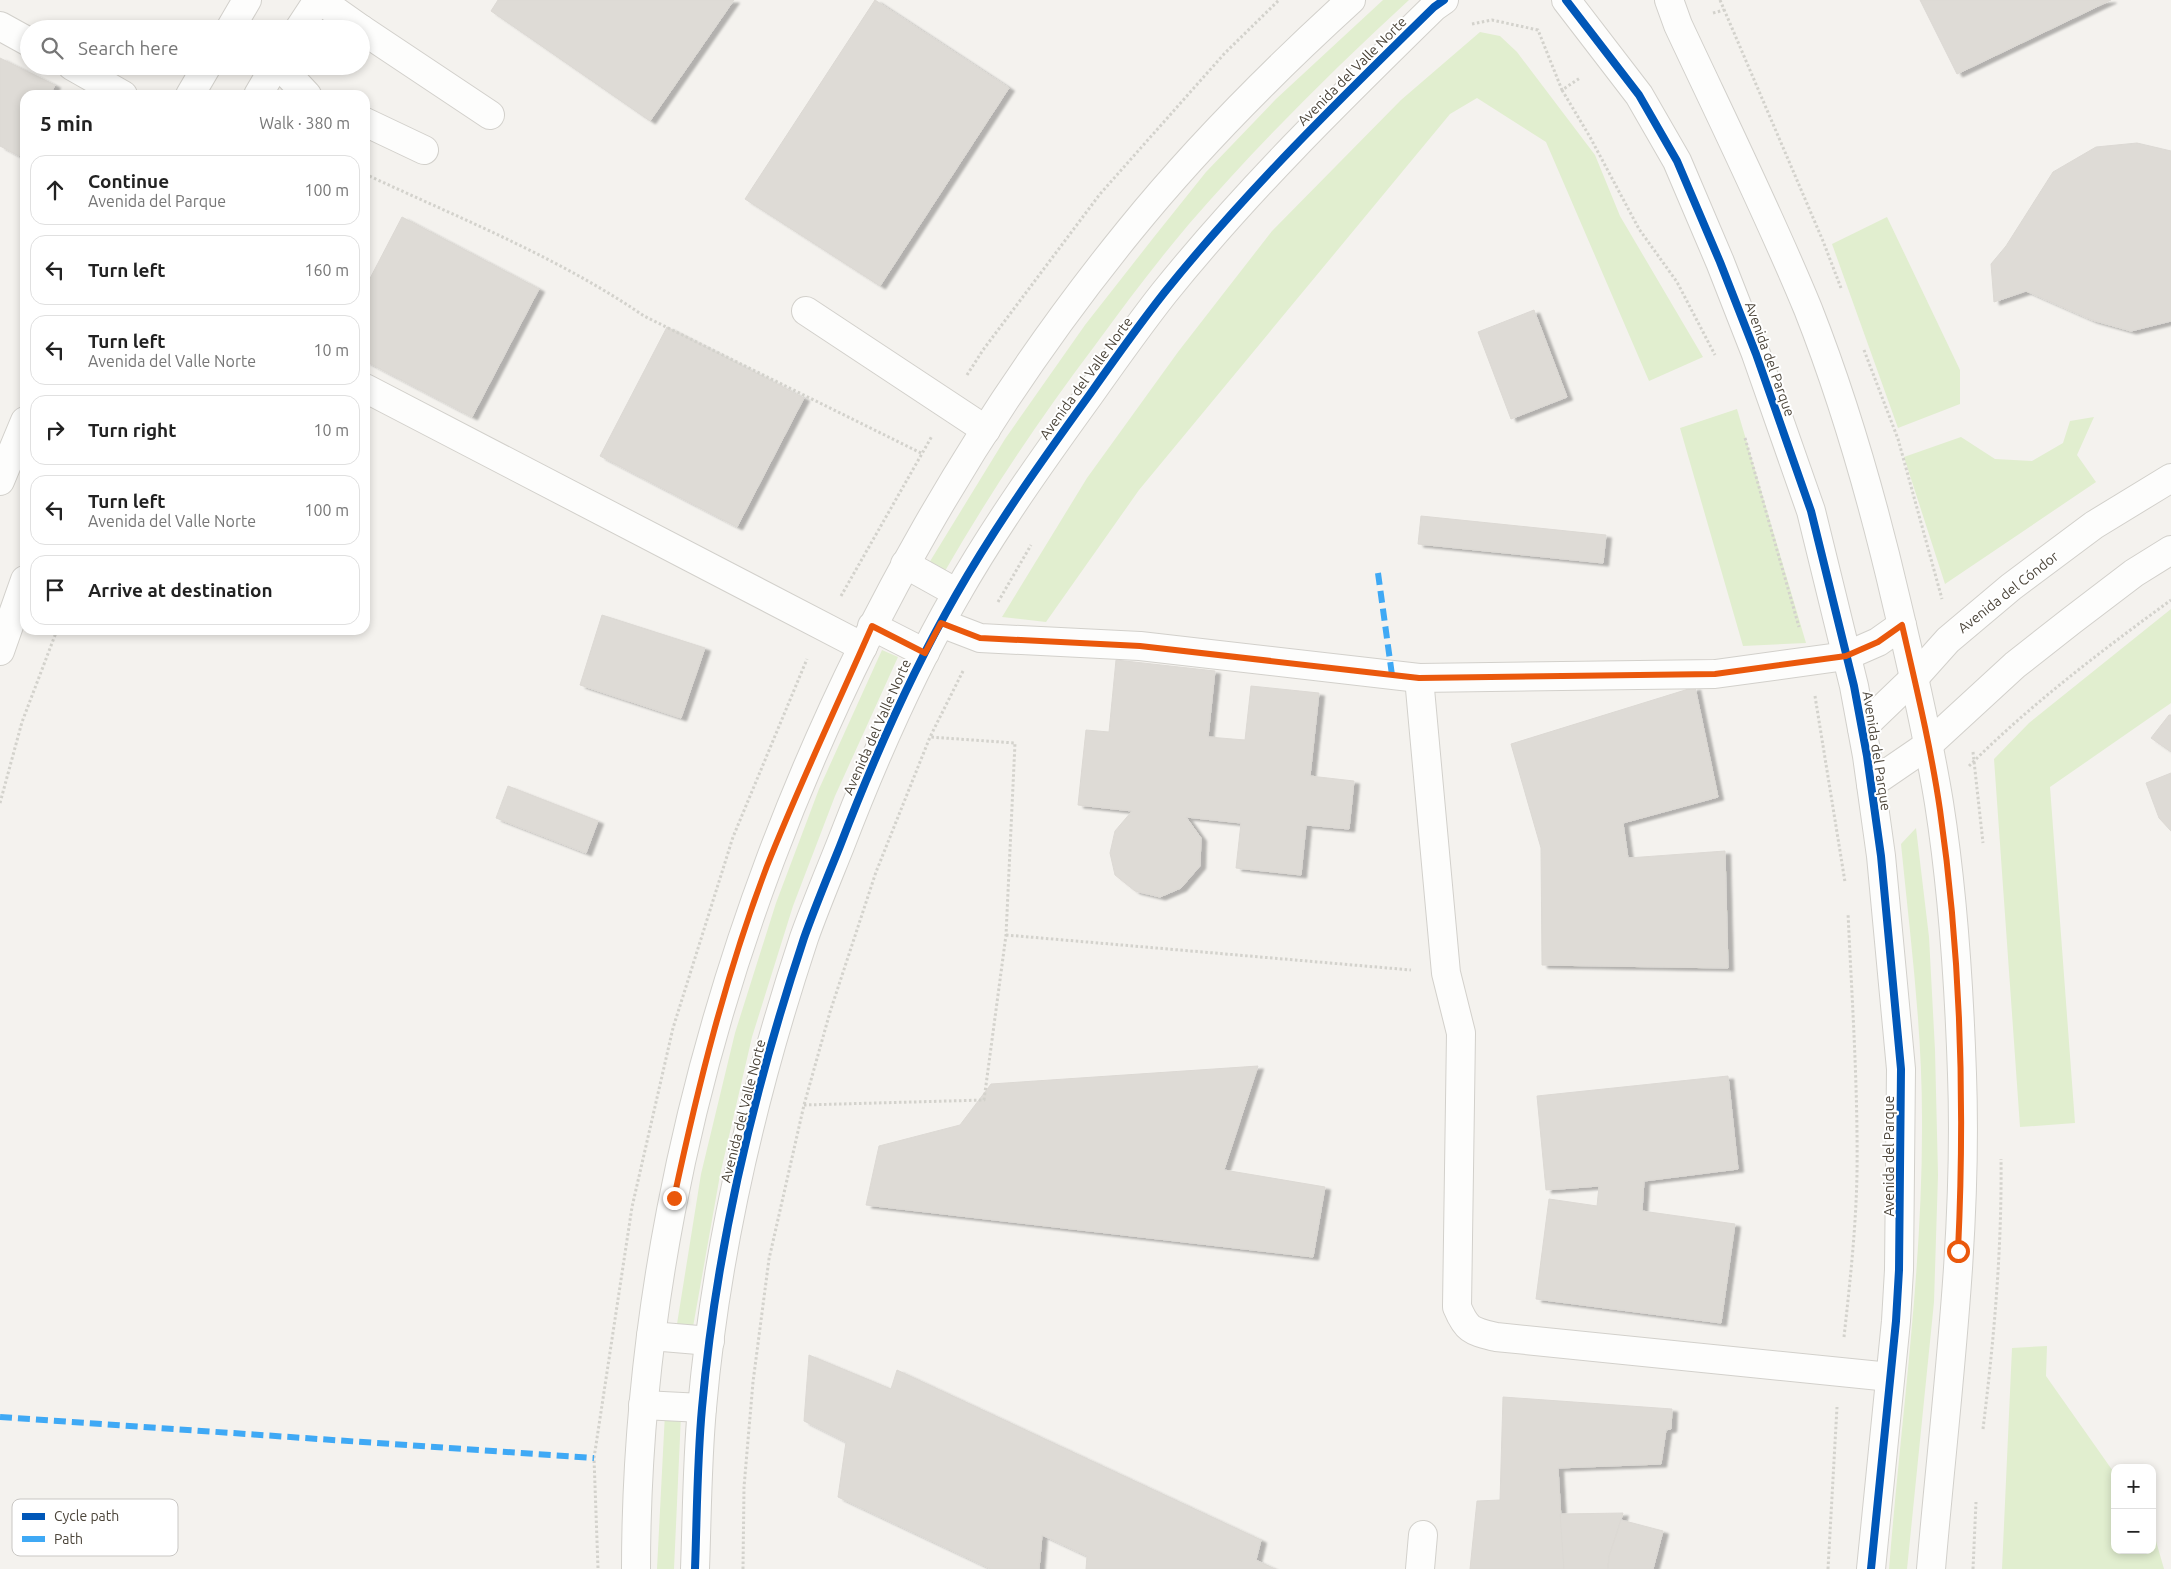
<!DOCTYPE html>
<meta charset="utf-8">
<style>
:root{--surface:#fff;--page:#f2f2f2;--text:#222;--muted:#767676;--line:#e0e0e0}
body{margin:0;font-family:Ubuntu,sans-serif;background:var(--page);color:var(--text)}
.controls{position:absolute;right:15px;bottom:15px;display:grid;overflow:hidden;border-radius:10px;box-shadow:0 2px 8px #0003}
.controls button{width:45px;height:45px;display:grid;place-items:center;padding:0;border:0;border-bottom:1px solid var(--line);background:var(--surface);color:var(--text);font:25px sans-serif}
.stop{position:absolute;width:15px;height:15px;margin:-11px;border:4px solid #ea580c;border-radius:50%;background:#fff}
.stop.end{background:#ea580c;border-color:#fff;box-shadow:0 1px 5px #0008}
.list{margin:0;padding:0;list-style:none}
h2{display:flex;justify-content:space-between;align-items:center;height:65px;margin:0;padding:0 20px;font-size:21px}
h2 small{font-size:16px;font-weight:400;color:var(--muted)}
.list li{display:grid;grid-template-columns:32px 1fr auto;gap:15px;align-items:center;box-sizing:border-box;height:70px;margin:0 10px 10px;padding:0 10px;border:1px solid var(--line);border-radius:15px}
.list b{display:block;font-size:19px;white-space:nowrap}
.list p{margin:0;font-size:16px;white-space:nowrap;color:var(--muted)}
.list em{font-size:16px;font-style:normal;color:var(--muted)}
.icon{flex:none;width:28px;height:28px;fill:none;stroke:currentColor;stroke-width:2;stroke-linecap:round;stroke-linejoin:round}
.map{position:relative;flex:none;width:2171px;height:1569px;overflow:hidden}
.search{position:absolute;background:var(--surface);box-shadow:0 2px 8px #0003;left:20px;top:20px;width:350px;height:55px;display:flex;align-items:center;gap:12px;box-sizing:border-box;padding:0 18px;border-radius:28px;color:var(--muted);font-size:19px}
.panel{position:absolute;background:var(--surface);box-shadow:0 2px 8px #0003;left:20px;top:90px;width:350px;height:545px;border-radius:15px}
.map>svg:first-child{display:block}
</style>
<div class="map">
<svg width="2171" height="1569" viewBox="0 0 2171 1569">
<defs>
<filter id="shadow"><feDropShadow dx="5.5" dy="3" stdDeviation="1" flood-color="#0004"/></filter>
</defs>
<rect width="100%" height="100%" fill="#f4f2ee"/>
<g fill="#e1eecf">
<path d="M 1383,0 L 1409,0 C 1332,71 1257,145 1189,224 C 1156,263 1126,303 1096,344 C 1041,417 991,491 945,571 L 929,563 L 1005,439 L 1085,325 L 1154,237 L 1206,172 L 1276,99 Z"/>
<path d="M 1480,32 L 1500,36 L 1517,52 L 1595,155 L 1620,216 L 1703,357 L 1649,381 L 1546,142 L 1477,98 L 1450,114 L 1139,490 L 1046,622 L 1002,617 L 1087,478 L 1178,352 L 1272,231 L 1401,100 Z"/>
<path d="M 1887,217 L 1960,370 L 1960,404 L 1898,428 L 1832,244 Z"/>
<path d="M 1737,409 L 1806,643 L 1743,646 L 1680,428 Z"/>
<path d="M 2094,417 L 2077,455 L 2096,482 L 1945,584 L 1904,457 L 1961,437 L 1995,459 L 2032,461 L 2063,443 L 2070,421 Z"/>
<path d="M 2171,609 L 2171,703 L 2050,787 L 2075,1123 L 2020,1127 L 1994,759 L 2029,723 Z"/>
<path d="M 882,650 L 898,657 L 835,796 L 793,906 L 752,1037 L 720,1175 L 693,1327 L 677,1324 L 701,1174 L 735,1033 L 776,903 L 819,789 Z"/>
<path d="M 1916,828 L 1929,937 L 1935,1050 L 1938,1175 L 1934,1302 L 1907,1569 L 1889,1569 C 1901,1419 1923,1268 1922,1118 C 1922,1026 1910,935 1901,844 Z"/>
<path d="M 2047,1346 L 2046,1376 L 2115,1474 L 2115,1550 L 2152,1550 L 2152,1527 L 2164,1569 L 2002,1569 L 2012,1348 Z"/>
<path d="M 665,1413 L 681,1415 L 674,1569 L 657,1569 Z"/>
</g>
<g fill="#dedbd6" stroke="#dcd9d4" filter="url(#shadow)">
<path d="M 498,0 L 734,0 L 650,121 L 491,11 Z"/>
<path d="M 875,0 L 1009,88 L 880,286 L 745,199 Z"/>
<path d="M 1920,0 L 2111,0 L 1957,74 Z"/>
<path d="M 0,58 L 55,85 L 50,95 L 25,95 L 25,144 L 19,156 L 0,146 Z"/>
<path d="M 2137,143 L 2171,151 L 2171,321 L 2131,331 L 2092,320 L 2026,291 L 1994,302 L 1991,264 L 2006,246 L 2053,172 L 2096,147 Z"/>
<path d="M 402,217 L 539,289 L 472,417 L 365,361 L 365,288 Z"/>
<path d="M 1534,310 L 1567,397 L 1511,419 L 1478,332 Z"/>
<path d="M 667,327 L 804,398 L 737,527 L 600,456 Z"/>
<path d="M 1421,516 L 1606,535 L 1603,563 L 1418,544 Z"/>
<path d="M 602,615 L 705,648 L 681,718 L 580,685 Z"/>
<path d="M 1116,660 L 1215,671 L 1208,737 L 1245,740 L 1251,686 L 1319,693 L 1310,776 L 1354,781 L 1349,829 L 1306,825 L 1301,875 L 1236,868 L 1241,823 L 1186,817 L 1201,838 L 1200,866 L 1181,888 L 1160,897 L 1135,891 L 1115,875 L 1110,853 L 1115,831 L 1132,811 L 1078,805 L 1086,730 L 1109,732 Z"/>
<path d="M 1695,687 L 1718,797 L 1623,823 L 1628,858 L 1725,851 L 1728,968 L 1542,965 L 1541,848 L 1511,744 Z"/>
<path d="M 2169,715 L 2171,715 L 2171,752 L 2151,738 Z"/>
<path d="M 2171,773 L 2171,831 L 2159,818 L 2146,783 Z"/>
<path d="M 508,786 L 598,821 L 586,853 L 496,818 Z"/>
<path d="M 1258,1066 L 1224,1170 L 1325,1187 L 1313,1257 L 866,1205 L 879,1146 L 960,1125 L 991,1084 Z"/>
<path d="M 1728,1076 L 1738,1169 L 1644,1181 L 1642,1211 L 1735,1224 L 1721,1323 L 1536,1299 L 1549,1199 L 1597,1206 L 1599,1186 L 1546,1190 L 1537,1096 Z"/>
<path d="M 809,1355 L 891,1389 L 897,1370 L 1261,1540 L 1256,1560 L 1275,1569 L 1086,1569 L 1087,1556 L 1042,1535 L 1039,1569 L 991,1569 L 838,1497 L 846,1442 L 804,1421 Z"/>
<path d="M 1503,1397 L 1672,1409 L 1671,1429 L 1666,1430 L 1661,1464 L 1558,1468 L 1564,1569 L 1470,1569 L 1477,1501 L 1500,1500 Z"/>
<path d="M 1623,1513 L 1609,1557 L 1608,1569 L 1564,1569 L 1560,1514 Z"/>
<path d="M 1621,1520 L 1663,1531 L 1653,1569 L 1608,1569 L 1609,1557 Z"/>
</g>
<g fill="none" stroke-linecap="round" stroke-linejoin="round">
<g stroke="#d2d0cb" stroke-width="30">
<g id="minor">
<path d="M 320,0 L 361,29"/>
<path d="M 1566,0 L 1639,95 L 1677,161 L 1720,262 L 1756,354 L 1811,511 L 1854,686 L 1867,756 L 1881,856 L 1901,1069 L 1899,1270 L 1896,1321 L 1871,1569"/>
<path d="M 1669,0 L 1678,25 C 1722,119 1768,212 1808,309 C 1845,403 1873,501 1896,600 C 1912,667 1928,735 1939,803 C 1953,892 1959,984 1962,1074 C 1968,1239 1945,1405 1931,1569"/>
<path d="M 0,26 L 29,42"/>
<path d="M 230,29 L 247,0"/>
<path d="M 299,29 L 318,0"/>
<path d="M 361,29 L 490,115"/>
<path d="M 72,66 L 123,95"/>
<path d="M 280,66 L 307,95"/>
<path d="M 190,95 L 207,66"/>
<path d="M 258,95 L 275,66"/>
<path d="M 365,122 L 424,150"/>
<path d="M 806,311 L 986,430"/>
<path d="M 365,388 L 863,647"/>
<path d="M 0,481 L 25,421"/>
<path d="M 905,564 L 957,593"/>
<path d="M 941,623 L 980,638 L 1140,646 L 1419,678 L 1715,674 L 1846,656 L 1878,642 L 1902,625"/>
<path d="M 872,626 L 925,653"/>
<path d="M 0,651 L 25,580"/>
<path d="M 1419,678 L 1446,973 L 1461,1033 L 1457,1307 C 1467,1331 1472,1331 1496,1337 L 1890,1377"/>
<path d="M 1862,728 L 1914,678 L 1948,640 L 2011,587 L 2094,525 L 2171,478"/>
<path d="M 1871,784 L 1928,745 L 2015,665 L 2071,621 L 2134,573 L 2171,550"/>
<path d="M 651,1336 L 710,1341"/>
<path d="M 643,1405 L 702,1408"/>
<path d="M 636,1569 C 636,1093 830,599 1129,231 C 1196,148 1272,72 1351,0"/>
<path d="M 695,1569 C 697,1516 697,1462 702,1408 C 716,1249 754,1089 804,938 C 815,907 828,876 840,846 C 873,760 910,675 956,595 C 996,525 1043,459 1090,394 C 1114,360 1138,326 1164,293 C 1246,191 1340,99 1434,7 L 1444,0"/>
<path d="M 1420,1569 L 1423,1535"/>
</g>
</g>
<g stroke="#d3d2cc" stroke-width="3" stroke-dasharray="2.5 2.5" stroke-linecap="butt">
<path d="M 1720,0 L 1823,241 L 1841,288"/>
<path d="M 1713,13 L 1724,10"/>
<path d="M 1472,24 L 1492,20 L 1538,30 L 1562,90 L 1580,78"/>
<path d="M 1562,90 L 1590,137 L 1639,229 L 1677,282 L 1715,355"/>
<path d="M 365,174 C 459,218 558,257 644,316 L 923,454"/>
<path d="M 1864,350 L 1898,439 L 1942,599"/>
<path d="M 967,375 L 983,350 L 1100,194 L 1224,54 L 1279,0"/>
<path d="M 1745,438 L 1799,627"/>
<path d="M 841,596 L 932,436"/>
<path d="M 998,602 L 1031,545"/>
<path d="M 1815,696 L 1845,882"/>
<path d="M 1973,752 L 1983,843"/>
<path d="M 1969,766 C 2031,704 2100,652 2171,600"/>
<path d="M 0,803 L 22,722 L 57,630"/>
<path d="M 1006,935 L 1411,970"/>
<path d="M 804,1105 L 984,1100 L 1006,935 L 1015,743 L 930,737"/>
<path d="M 1844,1337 C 1850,1282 1856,1228 1857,1173 C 1858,1087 1852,1000 1848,913"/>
<path d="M 1983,1429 C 1994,1339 2002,1250 2001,1159"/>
<path d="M 598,1568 L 594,1458 L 632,1207 L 673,1028 L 733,837 L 807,659"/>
<path d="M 743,1569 L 744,1487 L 753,1382 L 769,1259 L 804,1105 L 830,1012 L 876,872 L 930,737 L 963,671"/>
<path d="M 1828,1569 L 1837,1407"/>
<path d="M 1973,1569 L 1976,1502"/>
</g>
<use href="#minor" stroke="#fdfdfc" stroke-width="28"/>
<g stroke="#3fa9f5" stroke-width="6" stroke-dasharray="12 6" stroke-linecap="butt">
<path d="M 1378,573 L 1392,675"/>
<path d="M 0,1417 L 594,1458"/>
</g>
<g stroke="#fff" stroke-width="11">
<g id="cycleway">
<path d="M 1566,0 L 1639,95 L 1677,161 L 1720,262 L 1756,354 L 1811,511 L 1854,686 L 1867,756 L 1881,856 L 1901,1069 L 1899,1270 L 1896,1321 L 1871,1569"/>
<path d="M 695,1569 C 697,1516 697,1462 702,1408 C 716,1249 754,1089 804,938 C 815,907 828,876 840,846 C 873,760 910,675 956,595 C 996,525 1043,459 1090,394 C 1114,360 1138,326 1164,293 C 1246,191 1340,99 1434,7 L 1444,0"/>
</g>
</g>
<use href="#cycleway" stroke="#0057b8" stroke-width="8"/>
</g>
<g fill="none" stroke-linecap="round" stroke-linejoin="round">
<path stroke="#ea580c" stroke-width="6" d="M 674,1198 C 698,1086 726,974 767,866 C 799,785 837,706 872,626 L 925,653 L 941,623 L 980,638 L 1140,646 L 1419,678 L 1715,674 L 1846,656 L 1878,642 L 1902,625 C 1916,686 1931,748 1940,810 C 1961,956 1965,1103 1958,1251"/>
</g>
<g text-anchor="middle" stroke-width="4" stroke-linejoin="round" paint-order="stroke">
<g font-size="14" fill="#4b4439" stroke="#fff">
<text transform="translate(1352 71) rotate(-45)" y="5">Avenida del Valle Norte</text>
<text transform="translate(1770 359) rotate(70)" y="5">Avenida del Parque</text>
<text transform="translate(1086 378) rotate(-54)" y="5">Avenida del Valle Norte</text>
<text transform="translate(2008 592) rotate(-38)" y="5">Avenida del Cóndor</text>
<text transform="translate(877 727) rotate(-66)" y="5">Avenida del Valle Norte</text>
<text transform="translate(1877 751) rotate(81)" y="5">Avenida del Parque</text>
<text transform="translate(743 1111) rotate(-76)" y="5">Avenida del Valle Norte</text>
<text transform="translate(1889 1156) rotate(-90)" y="5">Avenida del Parque</text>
</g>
</g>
<rect x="12" y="1499" width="166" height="57" rx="8" fill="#fff" stroke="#c9c7c4" stroke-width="1"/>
<rect x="22" y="1513" width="23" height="7" fill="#0057b8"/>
<rect x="22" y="1536" width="23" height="6" fill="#3fa9f5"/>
<g font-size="14" fill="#4b4439">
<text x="54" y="1521">Cycle path</text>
<text x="54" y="1544">Path</text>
</g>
</svg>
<div class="controls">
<button>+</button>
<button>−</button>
</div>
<div class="stop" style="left:1958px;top:1251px"></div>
<div class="stop end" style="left:674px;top:1198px"></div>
<div class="search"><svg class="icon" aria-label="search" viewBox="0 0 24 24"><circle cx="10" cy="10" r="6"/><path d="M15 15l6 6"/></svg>Search here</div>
<section class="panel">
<h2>5 min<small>Walk · 380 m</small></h2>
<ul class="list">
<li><svg class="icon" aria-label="ahead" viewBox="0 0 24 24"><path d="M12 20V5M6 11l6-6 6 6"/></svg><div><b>Continue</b><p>Avenida del Parque</p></div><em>100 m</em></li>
<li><svg class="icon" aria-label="left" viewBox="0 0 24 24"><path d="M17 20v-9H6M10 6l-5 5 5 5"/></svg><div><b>Turn left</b></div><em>160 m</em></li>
<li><svg class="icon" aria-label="left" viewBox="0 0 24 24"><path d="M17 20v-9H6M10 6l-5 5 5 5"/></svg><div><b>Turn left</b><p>Avenida del Valle Norte</p></div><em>10 m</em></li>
<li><svg class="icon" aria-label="right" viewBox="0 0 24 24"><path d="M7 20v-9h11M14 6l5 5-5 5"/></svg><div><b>Turn right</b></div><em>10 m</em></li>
<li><svg class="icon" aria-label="left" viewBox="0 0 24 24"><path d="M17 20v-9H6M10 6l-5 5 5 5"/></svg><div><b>Turn left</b><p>Avenida del Valle Norte</p></div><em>100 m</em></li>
<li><svg class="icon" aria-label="arrive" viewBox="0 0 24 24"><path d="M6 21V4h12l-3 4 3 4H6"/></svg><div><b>Arrive at destination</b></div></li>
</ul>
</section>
</div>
